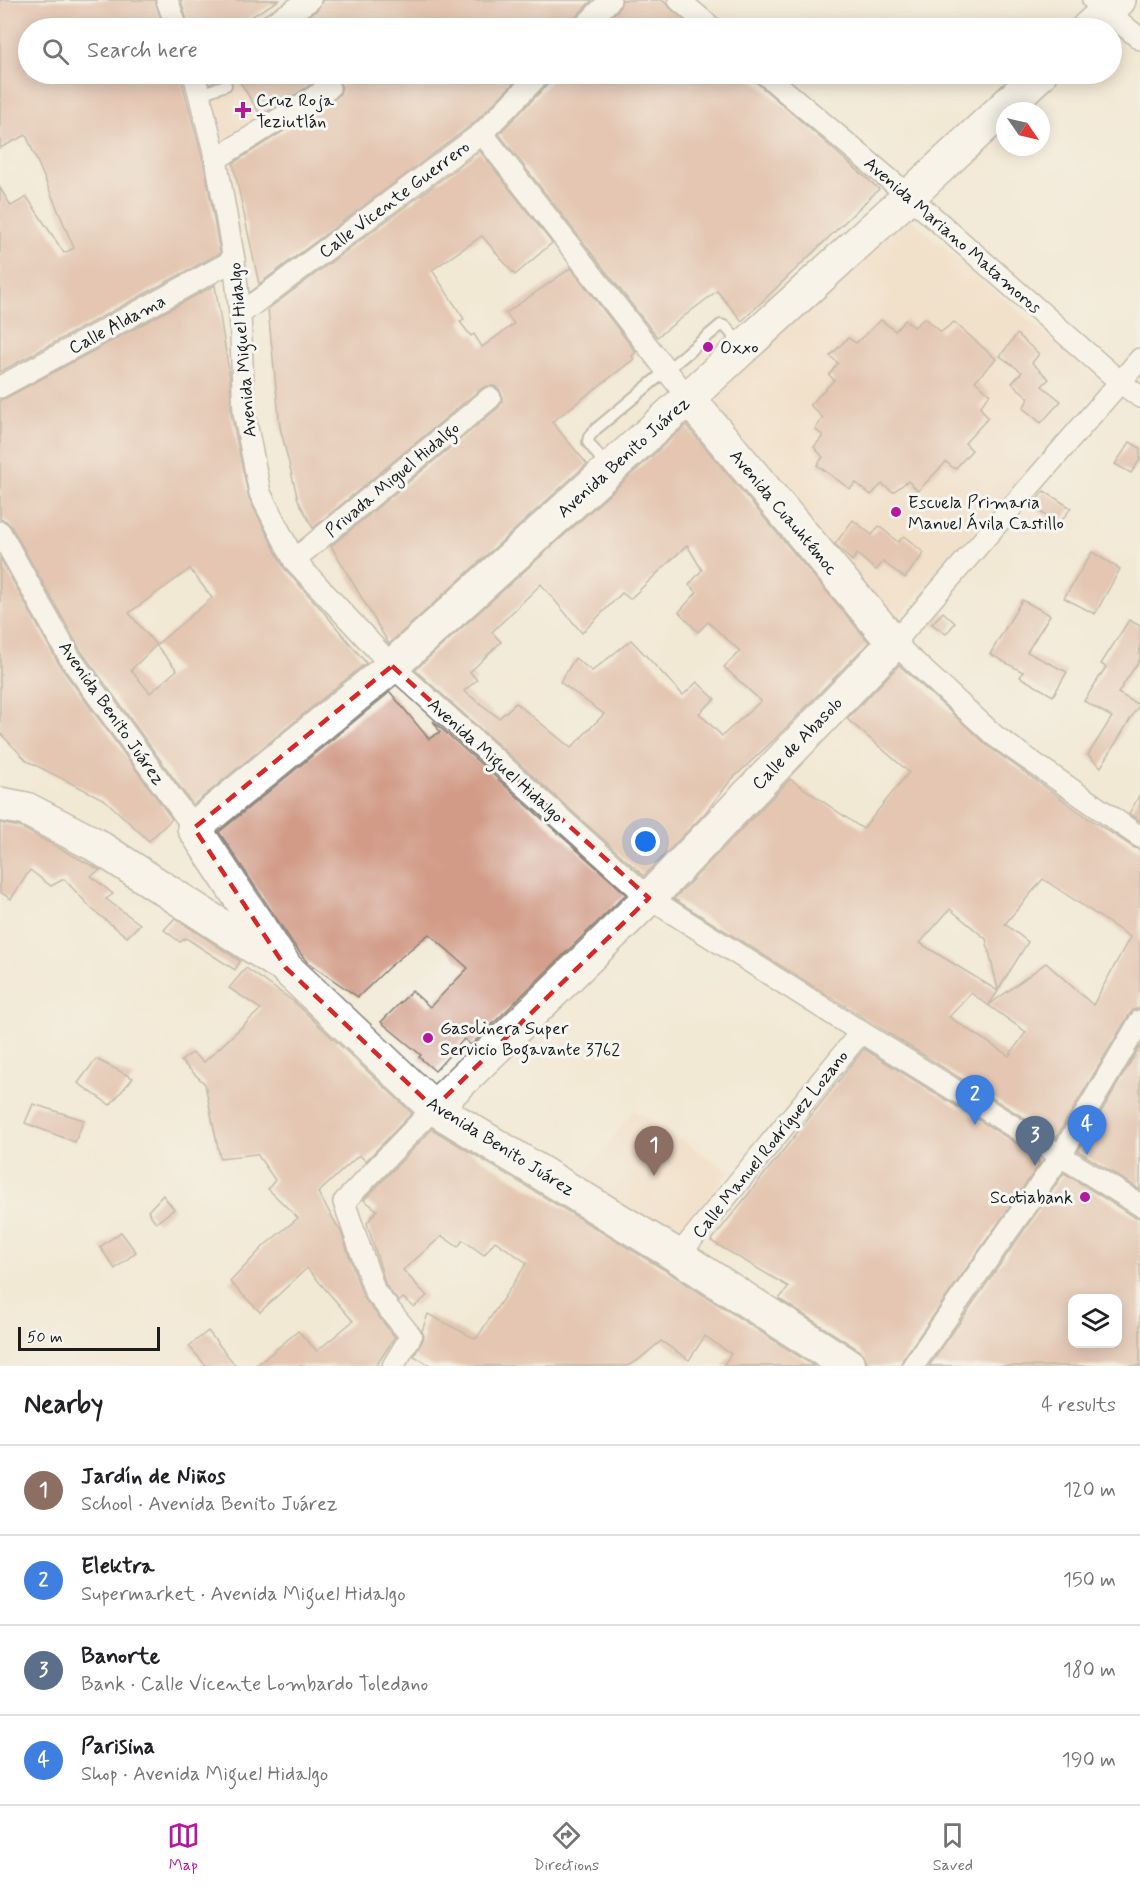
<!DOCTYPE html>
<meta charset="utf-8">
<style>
:root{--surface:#fff;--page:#f6f6f6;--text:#202124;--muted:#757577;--line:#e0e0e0;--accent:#b5179e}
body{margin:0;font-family:Mynerve,sans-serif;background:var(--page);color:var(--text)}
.controls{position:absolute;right:18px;bottom:18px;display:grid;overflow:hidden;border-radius:12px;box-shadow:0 3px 15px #0003}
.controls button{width:54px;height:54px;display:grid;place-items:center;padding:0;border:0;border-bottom:2px solid var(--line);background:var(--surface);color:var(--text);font:30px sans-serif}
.compass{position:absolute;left:996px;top:102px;width:54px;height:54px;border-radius:50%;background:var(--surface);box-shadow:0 3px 15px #0003;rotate:124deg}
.scale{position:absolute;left:18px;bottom:15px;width:142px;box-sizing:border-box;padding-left:6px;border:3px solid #1c1c1c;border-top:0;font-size:16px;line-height:21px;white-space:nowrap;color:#1c1c1c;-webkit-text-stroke:4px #f6f6f2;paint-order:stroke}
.you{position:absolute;left:646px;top:842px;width:21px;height:21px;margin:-15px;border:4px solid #fff;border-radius:50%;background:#1a73e8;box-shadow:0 0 0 9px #1a73e833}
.badge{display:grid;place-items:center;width:39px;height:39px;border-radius:50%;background:var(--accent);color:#fff;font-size:20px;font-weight:700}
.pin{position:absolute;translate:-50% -50px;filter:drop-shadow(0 2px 3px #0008)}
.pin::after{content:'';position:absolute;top:32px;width:21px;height:18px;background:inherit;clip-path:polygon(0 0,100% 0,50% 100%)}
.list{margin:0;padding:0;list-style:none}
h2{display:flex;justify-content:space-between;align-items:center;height:78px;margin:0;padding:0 24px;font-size:26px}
h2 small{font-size:20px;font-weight:400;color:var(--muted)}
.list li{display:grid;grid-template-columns:39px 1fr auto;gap:18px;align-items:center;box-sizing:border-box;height:90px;padding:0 24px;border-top:2px solid var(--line)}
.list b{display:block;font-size:22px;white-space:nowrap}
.list p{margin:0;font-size:20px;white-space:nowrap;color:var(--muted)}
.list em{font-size:20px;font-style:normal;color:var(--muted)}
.icon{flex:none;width:33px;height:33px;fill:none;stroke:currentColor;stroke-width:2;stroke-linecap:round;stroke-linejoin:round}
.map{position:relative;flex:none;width:1140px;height:1366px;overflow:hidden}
.search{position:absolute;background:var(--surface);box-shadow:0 3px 15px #0003;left:18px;right:18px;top:18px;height:66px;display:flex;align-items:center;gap:15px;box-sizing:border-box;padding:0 21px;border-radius:33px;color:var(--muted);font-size:22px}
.sheet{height:438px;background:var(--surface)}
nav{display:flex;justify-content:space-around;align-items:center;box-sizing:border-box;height:84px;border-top:2px solid var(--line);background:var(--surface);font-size:16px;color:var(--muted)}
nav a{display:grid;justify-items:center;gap:3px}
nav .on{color:var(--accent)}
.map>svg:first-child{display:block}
</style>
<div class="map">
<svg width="1140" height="1366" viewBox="0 0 1140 1366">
<rect width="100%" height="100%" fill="#f6f6f2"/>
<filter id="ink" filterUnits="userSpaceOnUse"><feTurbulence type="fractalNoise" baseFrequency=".0167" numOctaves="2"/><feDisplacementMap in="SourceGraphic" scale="12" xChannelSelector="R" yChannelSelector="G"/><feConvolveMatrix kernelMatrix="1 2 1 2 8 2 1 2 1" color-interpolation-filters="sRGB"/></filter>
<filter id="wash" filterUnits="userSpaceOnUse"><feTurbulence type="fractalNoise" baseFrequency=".008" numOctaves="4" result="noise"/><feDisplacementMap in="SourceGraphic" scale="24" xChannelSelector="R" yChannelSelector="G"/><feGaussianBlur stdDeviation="1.35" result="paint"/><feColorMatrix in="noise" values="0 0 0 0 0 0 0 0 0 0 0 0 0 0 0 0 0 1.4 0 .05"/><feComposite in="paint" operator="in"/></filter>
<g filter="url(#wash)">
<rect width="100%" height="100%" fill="#f2e9d5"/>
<g fill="#f0d5bc">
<path d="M 211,74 L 310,74 L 316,82 L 222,141 L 204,78 Z"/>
<path d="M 908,216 L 1104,385 L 894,623 L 705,400 Z"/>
<path d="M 634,1110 L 730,1171 L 681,1233 L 664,1233 L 579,1181 Z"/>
</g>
<g id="blocks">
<g fill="#d29b87" fill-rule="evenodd">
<path d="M 0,0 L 155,0 L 164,28 L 28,28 L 28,74 L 180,74 L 205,169 L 220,253 L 0,372 L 0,188 L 11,206 L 27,197 L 64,253 L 74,248 L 26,135 L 0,148 Z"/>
<path d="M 181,0 L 279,0 L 233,28 L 189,28 Z"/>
<path d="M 323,0 L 592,0 L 574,19 L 571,28 L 305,28 L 300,21 L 317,10 Z"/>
<path d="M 622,0 L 662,0 L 693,28 L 600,28 L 619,9 Z"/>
<path d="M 235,74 L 308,74 L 312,84 L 261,116 Z"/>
<path d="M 335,74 L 523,74 L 474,123 L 259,284 L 233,163 L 336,98 L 340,94 L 342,87 Z"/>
<path d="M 552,74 L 747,74 L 879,189 L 742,321 L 717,291 L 657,337 L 499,134 L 549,83 Z"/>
<path d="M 480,151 L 552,243 L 515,275 L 482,236 L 432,270 L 464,319 L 460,322 L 471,336 L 474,334 L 482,347 L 514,324 L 506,313 L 571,268 L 636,352 L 632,356 L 634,359 L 552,422 L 587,464 L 389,644 L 331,546 L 498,408 L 502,402 L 502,395 L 499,389 L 494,386 L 487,386 L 482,388 L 313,528 L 298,500 L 280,427 L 268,309 Z"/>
<path d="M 215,285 L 230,378 L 231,414 L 249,498 L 284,568 L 322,610 L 366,663 L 193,805 L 81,651 L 11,526 L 6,521 L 0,519 L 0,400 L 6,398 ZM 190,569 L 212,598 L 156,645 L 177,670 L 150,693 L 131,670 L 156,645 L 129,613 Z"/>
<path d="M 925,318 L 941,332 L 954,322 L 996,359 L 975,381 L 990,394 L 980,407 L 988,418 L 965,443 L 972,450 L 955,469 L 946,462 L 918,491 L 908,481 L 893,492 L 882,484 L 871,495 L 856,483 L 850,489 L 817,465 L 823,457 L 814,447 L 823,436 L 815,429 L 823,418 L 810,405 L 834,380 L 829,375 L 838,363 L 830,356 L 848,338 L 856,343 L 881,320 L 895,331 L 905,320 L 914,327 Z"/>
<path d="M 1017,334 L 1039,354 L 1032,363 L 1049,379 L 1042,386 L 1061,401 L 1041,423 L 1023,408 L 1029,398 L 1012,383 L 1022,372 L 1000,356 Z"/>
<path d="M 686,425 L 869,642 L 776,738 L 731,780 L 705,813 L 644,876 L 415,670 ZM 687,545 L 702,570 L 689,585 L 697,592 L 679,612 L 698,632 L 708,622 L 740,651 L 724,667 L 761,701 L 722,736 L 699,713 L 715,699 L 697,682 L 683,695 L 631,640 L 592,671 L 575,658 L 560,682 L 604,714 L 571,748 L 516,703 L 499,718 L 464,691 L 477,680 L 470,672 L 501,642 L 492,632 L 541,584 L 582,633 L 622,593 L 630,599 Z"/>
<path d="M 1130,442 L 1140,448 L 1140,460 L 1131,473 L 1115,464 Z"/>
<path d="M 1044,491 L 1071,508 L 1059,524 L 1031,506 Z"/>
<path d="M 853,520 L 872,535 L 879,526 L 898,542 L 904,536 L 924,553 L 905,578 L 883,562 L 876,570 L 857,554 L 852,561 L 835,544 Z"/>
<path d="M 1092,552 L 1120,569 L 1095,614 L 1064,598 Z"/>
<path d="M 0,558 L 60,666 L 172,819 L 149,841 L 105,800 L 27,761 L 0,733 Z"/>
<path d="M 1022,600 L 1050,615 L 1027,652 L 1067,672 L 1053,696 L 1020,677 L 1023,672 L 990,654 Z"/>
<path d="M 943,612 L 955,623 L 946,634 L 932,624 Z"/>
<path d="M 1129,620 L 1140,626 L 1140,659 L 1118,693 L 1139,705 L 1101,767 L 1088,755 L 1112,717 L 1084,701 L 1106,667 L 1101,664 Z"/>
<path d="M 899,665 L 988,746 L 1088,818 L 1133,847 L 1140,850 L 1140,1008 L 1133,1010 L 1129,1015 L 1056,1138 L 674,899 L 790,779 L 863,829 L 909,772 L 847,719 ZM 1043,879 L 1130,937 L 1093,1005 L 1046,963 L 989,1005 L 998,991 L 920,943 L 950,909 L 986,939 L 998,990 L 1028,942 L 1005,924 ZM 971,993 L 1026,1032 L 1009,1056 L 949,1017 Z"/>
<path d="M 390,692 L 429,739 L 440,732 L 433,721 L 626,894 L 471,1045 L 464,1039 L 435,1071 L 419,1057 L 421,1055 L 381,1022 L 412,991 L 430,1007 L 468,968 L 429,934 L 389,967 L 358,997 L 307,962 L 294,945 L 219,832 Z"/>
<path d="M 1140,794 L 1140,821 L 1129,814 Z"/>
<path d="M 0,823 L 20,827 L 100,870 L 91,876 L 113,894 L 106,899 L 140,924 L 127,937 L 93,910 L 64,879 L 51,886 L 30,870 L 11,899 L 0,892 Z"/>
<path d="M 175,918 L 240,961 L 235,970 L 186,938 L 180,942 L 164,930 Z"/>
<path d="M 246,968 L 293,1001 L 412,1113 L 366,1161 L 359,1155 L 318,1193 L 341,1232 L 363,1297 L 395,1337 L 376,1366 L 256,1366 L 298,1331 L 317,1351 L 353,1321 L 307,1268 L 260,1312 L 230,1282 L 265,1245 L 298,1218 L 268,1189 L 275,1180 L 257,1154 L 220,1158 L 205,1084 L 181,1061 L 192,1053 L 204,1062 L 261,1009 L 229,988 Z"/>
<path d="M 1140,1046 L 1140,1190 L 1078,1151 Z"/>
<path d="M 864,1049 L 1037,1156 L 1039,1165 L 903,1359 L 900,1366 L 868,1366 L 865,1357 L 859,1350 L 779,1299 L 789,1287 L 711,1241 Z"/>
<path d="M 96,1059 L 133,1078 L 110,1105 L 78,1083 Z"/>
<path d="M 33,1104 L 84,1120 L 75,1142 L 25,1123 Z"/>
<path d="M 432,1129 L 668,1272 L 814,1366 L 723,1366 L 731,1354 L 705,1336 L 689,1360 L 661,1341 L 637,1361 L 627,1366 L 431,1366 L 414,1356 L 422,1342 L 424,1336 L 422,1331 L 428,1314 L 476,1339 L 527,1263 L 495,1241 L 484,1255 L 463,1240 L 458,1247 L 442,1236 L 403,1270 L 427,1296 L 414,1307 L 403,1298 L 399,1302 L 386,1286 L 367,1223 L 377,1210 L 364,1200 Z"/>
<path d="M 1064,1173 L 1133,1216 L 1140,1218 L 1140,1366 L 929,1366 ZM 1072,1299 L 1118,1299 L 1118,1344 L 1072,1344 Z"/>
<path d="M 163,1195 L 174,1209 L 156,1223 L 148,1211 Z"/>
<path d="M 121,1232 L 136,1252 L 115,1269 L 100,1247 Z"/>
<path d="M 208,1331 L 236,1366 L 206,1366 L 189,1346 Z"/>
</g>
</g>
</g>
<g filter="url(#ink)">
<use href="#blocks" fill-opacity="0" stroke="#878278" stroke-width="1.5"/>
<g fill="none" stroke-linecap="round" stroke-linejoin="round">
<g stroke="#878278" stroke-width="14">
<g id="lane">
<path d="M 200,94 L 226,85"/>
<path d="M 607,467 L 588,442 L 589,437 L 596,429 L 721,325 L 726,327 L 741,345"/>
</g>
</g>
<g stroke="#878278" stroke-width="24">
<g id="street">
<path d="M 167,0 L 177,28"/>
<path d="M 679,0 L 712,28"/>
<path d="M 1093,0 L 1140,39"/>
<path d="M 265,28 L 310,0"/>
<path d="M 583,28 L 610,0"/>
<path d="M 194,74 L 216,159 L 234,260 L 240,314 L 244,412 L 260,493 L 294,560 L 392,666 L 649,898 L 861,1032 L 1140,1205"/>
<path d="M 765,74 L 909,196 L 1120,382 L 1140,397"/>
<path d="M 482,133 L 688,398"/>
<path d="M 216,159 L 329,88 L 321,74"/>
<path d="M 240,314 L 482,133 L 540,74"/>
<path d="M 1140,359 L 894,643 L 995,736 L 1140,837"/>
<path d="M 0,387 L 234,260"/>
<path d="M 0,532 L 70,658 L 194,828"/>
<path d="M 294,560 L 490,398"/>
<path d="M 678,1256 L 861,1032"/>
<path d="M 393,1366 L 411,1336 L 375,1292 L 344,1202 L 434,1108"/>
<path d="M 913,1366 L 1061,1155 L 1140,1021"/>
</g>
</g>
<g stroke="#878278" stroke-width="36">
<g id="primary">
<path d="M 1088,28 L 1119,0"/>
<path d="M 0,804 L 26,809 L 94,844 L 277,962"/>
<path d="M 434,1108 L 649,898 L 894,643 L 688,398"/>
<path d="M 849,1366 L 678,1256 L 434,1108 L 286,968 L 194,828 L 392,666 L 688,398 L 909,196 L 1040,74"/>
</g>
</g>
<use href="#lane" stroke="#fff" stroke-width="10"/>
<use href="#street" stroke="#fff" stroke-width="21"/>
<use href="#primary" stroke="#fff" stroke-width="33"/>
</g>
</g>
<path d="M0 0H1140V1366H0ZM 392,666 L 649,898 L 434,1108 L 286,968 L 194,828 Z" fill="#f2e9d5" fill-opacity=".55" fill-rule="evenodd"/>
<path fill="none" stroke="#d62828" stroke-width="4.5" stroke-dasharray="12 8" stroke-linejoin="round" d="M 392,666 L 649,898 L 434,1108 L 286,968 L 194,828 Z"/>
<g fill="#b5179e" stroke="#f6f6f2" stroke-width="2">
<path d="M240 101h6v6h6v6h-6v6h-6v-6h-6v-6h6z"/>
<circle cx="708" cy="347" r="6"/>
<circle cx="896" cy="512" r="6"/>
<circle cx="428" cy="1038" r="6"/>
<circle cx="1085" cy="1197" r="6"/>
</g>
<g text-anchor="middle" stroke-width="6" stroke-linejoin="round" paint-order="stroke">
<g font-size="18" fill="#1c1c1c" stroke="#f6f6f2" text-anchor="start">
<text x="256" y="106">Cruz Roja<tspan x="256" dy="21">Teziutlán</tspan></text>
<text x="720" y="353">Oxxo</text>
<text x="908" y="508">Escuela Primaria<tspan x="908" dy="21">Manuel Ávila Castillo</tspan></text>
<text x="440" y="1034">Gasolinera Super<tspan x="440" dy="21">Servicio Bogavante 3762</tspan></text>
<text x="1073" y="1203" text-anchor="end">Scotiabank</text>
</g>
<g font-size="18" fill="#1c1c1c" stroke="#f6f6f2">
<text transform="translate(394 199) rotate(-37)" y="6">Calle Vicente Guerrero</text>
<text transform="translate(953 235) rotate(41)" y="6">Avenida Mariano Matamoros</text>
<text transform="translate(117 324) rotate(-28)" y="6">Calle Aldama</text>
<text transform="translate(242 350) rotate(-95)" y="6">Avenida Miguel Hidalgo</text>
<text transform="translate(623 457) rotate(-42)" y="6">Avenida Benito Juárez</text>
<text transform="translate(392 479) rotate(-40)" y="6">Privada Miguel Hidalgo</text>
<text transform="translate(784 512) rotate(50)" y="6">Avenida Cuauhtémoc</text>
<text transform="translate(112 713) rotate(55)" y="6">Avenida Benito Juárez</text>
<text transform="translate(797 743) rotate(-46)" y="6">Calle de Abasolo</text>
<text transform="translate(496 760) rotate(42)" y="6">Avenida Miguel Hidalgo</text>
<text transform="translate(770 1144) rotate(-51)" y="6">Calle Manuel Rodríguez Lozano</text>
<text transform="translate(501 1146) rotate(32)" y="6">Avenida Benito Juárez</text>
</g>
</g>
</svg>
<div class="controls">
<button><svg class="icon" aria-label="layers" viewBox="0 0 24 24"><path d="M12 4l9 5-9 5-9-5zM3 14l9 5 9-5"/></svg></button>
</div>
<svg class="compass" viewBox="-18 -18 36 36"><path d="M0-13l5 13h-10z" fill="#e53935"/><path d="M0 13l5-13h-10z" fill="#757577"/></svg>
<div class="scale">50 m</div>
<div class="you"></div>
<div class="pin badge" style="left:654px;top:1176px;background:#8d6e63">1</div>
<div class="pin badge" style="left:975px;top:1125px;background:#3f7fe0">2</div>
<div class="pin badge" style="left:1035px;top:1166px;background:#5c6f8a">3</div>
<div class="pin badge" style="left:1087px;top:1155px;background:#3f7fe0">4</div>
<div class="search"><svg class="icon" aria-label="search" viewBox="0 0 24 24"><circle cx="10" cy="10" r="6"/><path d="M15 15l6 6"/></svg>Search here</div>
</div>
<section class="sheet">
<h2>Nearby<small>4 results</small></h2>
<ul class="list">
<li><span class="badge" style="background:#8d6e63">1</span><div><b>Jardín de Niños</b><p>School · Avenida Benito Juárez</p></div><em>120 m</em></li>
<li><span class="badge" style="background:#3f7fe0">2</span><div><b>Elektra</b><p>Supermarket · Avenida Miguel Hidalgo</p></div><em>150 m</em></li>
<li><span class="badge" style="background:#5c6f8a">3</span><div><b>Banorte</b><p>Bank · Calle Vicente Lombardo Toledano</p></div><em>180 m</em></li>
<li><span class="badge" style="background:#3f7fe0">4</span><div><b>Parisina</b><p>Shop · Avenida Miguel Hidalgo</p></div><em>190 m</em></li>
</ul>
</section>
<nav>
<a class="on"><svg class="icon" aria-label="map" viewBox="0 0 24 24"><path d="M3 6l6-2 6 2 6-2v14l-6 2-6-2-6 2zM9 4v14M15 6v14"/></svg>Map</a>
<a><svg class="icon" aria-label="directions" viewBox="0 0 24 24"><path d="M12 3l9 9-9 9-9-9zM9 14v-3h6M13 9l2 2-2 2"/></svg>Directions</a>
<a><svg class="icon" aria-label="saved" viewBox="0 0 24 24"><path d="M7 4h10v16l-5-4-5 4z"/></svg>Saved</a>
</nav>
